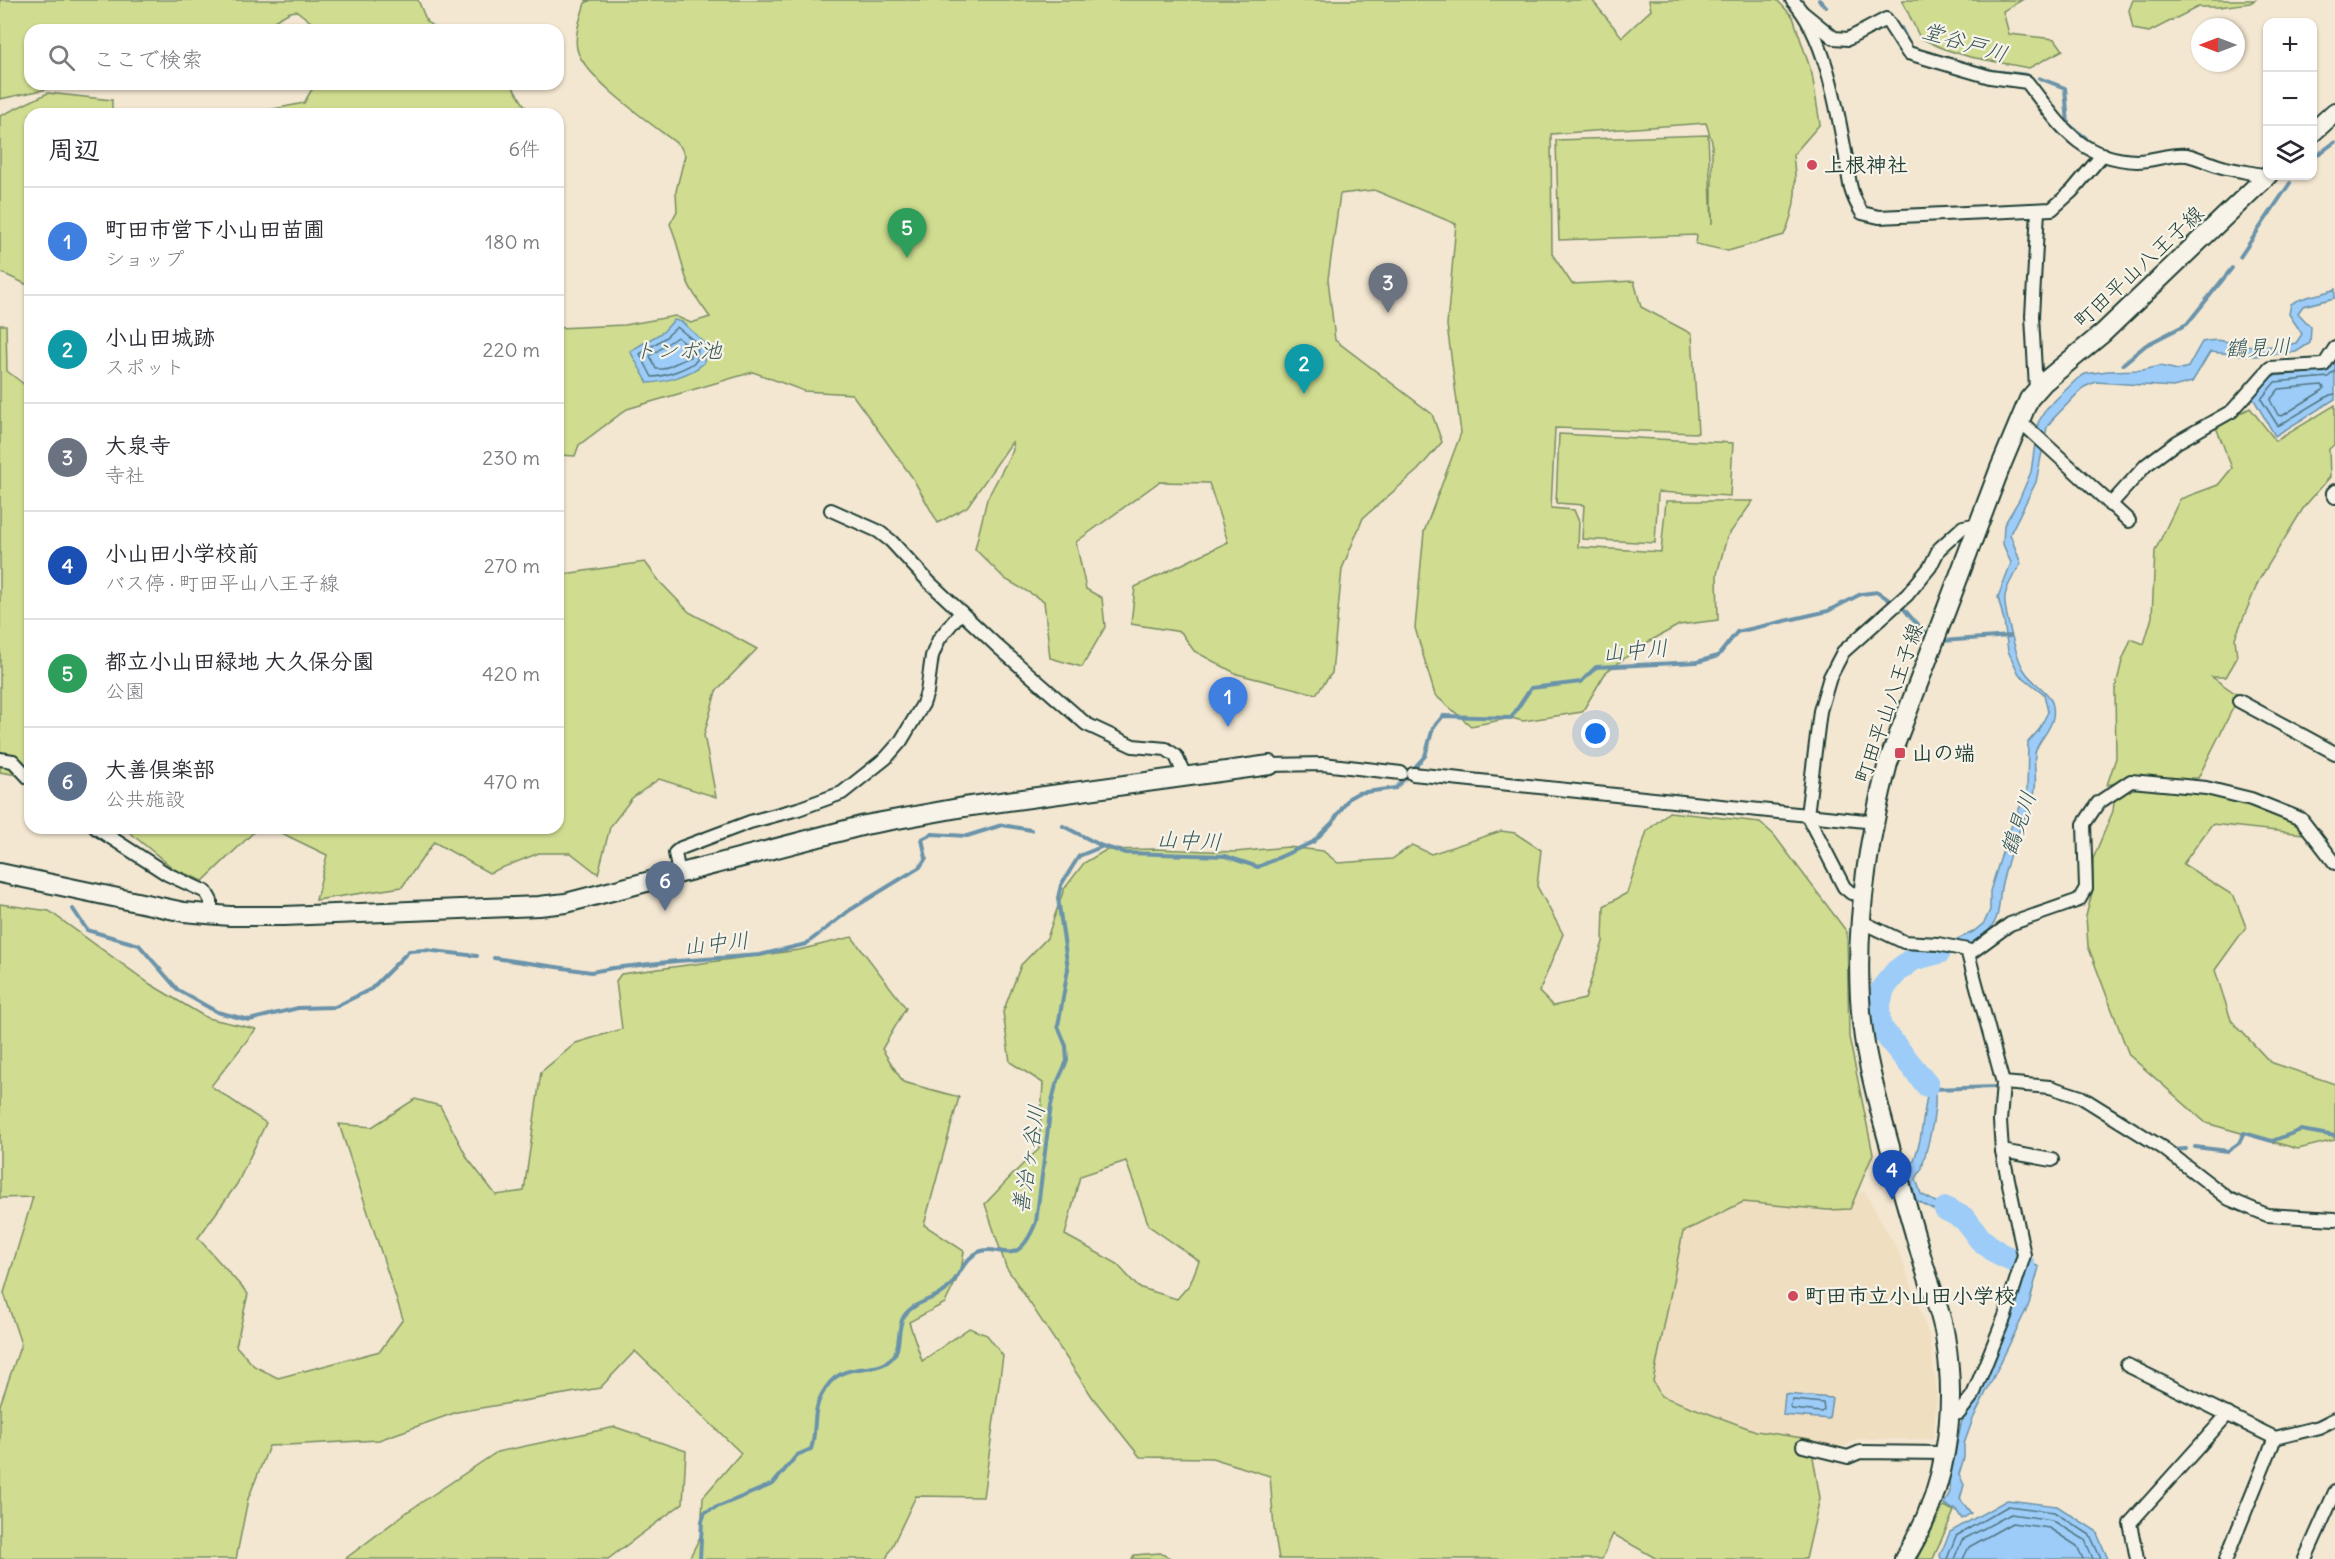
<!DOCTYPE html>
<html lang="ja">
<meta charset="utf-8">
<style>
:root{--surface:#fff;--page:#f7f7f7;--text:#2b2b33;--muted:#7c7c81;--line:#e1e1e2;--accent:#ea580c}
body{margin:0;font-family:Delius,"Klee One",sans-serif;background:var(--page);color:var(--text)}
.controls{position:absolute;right:18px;top:18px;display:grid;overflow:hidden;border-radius:12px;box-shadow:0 2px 4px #0004}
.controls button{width:54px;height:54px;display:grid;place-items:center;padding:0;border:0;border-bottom:2px solid var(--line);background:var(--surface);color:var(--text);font:30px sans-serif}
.compass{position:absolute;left:2191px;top:18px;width:54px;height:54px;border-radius:50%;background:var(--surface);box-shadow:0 2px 4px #0004;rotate:270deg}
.you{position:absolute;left:1596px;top:734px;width:21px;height:21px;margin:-15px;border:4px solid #fff;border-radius:50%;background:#1a73e8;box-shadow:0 0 0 9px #1a73e833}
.badge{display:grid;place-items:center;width:39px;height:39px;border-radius:50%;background:var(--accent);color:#fff;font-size:20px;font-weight:700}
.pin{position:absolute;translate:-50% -50px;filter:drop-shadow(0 2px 3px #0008)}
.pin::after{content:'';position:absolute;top:32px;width:21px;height:18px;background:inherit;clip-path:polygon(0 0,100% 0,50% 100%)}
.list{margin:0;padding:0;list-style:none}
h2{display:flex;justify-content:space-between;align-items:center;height:78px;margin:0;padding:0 24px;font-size:26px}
h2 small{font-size:20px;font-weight:400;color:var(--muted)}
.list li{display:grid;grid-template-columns:39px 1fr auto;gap:18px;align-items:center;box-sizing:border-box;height:108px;padding:0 24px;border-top:2px solid var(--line)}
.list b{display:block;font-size:22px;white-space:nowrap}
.list p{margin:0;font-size:20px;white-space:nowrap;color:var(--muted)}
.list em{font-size:20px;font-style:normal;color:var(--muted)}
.icon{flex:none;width:33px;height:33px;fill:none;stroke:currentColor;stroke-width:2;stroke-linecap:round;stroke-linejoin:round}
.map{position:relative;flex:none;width:2335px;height:1559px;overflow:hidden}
.search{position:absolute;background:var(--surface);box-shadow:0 2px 4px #0004;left:24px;top:24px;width:540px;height:66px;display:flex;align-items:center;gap:15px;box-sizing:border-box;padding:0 21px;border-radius:18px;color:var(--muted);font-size:22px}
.panel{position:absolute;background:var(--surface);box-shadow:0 2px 4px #0004;left:24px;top:108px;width:540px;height:726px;border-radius:18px}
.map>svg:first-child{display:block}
</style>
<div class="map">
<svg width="2335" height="1559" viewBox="0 0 2335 1559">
<rect width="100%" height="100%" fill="#f3e7d1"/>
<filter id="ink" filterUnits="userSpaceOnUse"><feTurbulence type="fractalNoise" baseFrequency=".0167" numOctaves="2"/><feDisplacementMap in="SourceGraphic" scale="12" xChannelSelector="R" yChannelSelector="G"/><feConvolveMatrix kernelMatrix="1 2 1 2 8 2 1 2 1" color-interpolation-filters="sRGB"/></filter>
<g filter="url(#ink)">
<path fill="#f0dec1" d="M 1864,1191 L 1900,1254 L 1930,1338 L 1937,1395 L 1933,1439 L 1858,1439 L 1838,1450 L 1762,1433 L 1661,1396 L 1653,1381 L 1683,1232 L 1743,1201 L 1828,1210 Z"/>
<g fill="#d0dd90" stroke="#788d62" stroke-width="1.5" fill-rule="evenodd">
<path d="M 0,0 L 418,0 L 427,22 L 438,30 L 321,30 L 297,11 L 290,12 L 258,30 L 30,30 L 30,84 L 71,84 L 0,99 Z"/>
<path d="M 585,0 L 1592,0 L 1622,37 L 1651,10 L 1649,0 L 1777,0 L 1793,17 L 1812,74 L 1820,124 L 1793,155 C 1797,186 1797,206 1784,235 L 1728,251 L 1696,244 L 1697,235 L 1559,240 L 1556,140 L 1708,135 L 1712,224 L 1712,142 L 1706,123 L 1551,134 L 1552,254 L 1572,284 L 1634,281 L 1641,307 L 1692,334 L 1698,433 L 1555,428 L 1551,508 L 1574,510 L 1579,522 L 1578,547 L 1661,552 L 1666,501 L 1753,501 L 1727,537 L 1717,574 L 1718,620 L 1679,625 L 1641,646 L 1606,672 L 1582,712 L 1523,721 L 1511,718 L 1471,726 L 1435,695 L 1415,628 L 1424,532 L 1461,433 L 1447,325 L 1456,224 L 1374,190 L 1340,194 L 1328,279 L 1335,340 L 1432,414 L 1442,442 L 1418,470 L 1363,518 L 1342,569 L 1332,673 L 1316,694 L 1237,674 L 1194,651 L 1181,632 L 1131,624 L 1135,587 L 1228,542 L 1209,483 L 1159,482 L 1076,542 L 1086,589 L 1102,598 L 1105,627 L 1082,667 L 1050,658 L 1044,601 L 1005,579 L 975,549 L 987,499 L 1013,450 L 1012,442 L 967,507 L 938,523 L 912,477 L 852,394 L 804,391 L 753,372 L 627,409 L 579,445 L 575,456 L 558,455 L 558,328 L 625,325 L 675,316 L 691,323 L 710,317 C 700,303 688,288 684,271 C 679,254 677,240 670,224 L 677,211 L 676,191 L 685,155 L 680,146 C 656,127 583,77 577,49 C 574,34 581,17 585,3 L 589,1 Z"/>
<path d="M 1902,0 L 2022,0 L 2003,11 L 2009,34 L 2055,39 L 2063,50 L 2029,68 L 1970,57 L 1944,49 L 1920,38 Z"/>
<path d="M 2133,0 L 2255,0 L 2250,3 L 2219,7 L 2198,7 L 2149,32 L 2133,29 L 2129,10 Z"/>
<path d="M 315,84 L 511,84 L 530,114 L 248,114 L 304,103 Z"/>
<path d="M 48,93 L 112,100 L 112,114 L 30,114 L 30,286 L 0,272 L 0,116 Z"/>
<path d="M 0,325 L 6,325 L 7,371 L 30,389 L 30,777 L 0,772 Z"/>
<path d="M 2335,405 L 2335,444 L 2329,449 L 2330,477 L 2304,507 L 2259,580 L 2235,638 L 2237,658 L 2226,677 L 2212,677 L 2239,696 L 2198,778 L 2191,778 L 2188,788 L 2289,814 L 2304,834 L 2212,824 L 2183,864 L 2234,896 L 2246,927 L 2215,970 L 2231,1020 L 2270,1062 L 2335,1084 L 2335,1140 L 2298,1149 L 2206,1123 L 2129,1055 L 2088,946 L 2086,916 L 2093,889 L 2093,859 L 2113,811 L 2116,783 L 2107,785 L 2116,758 L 2115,690 L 2122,661 L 2131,639 L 2144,644 L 2152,617 L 2155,551 L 2180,499 L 2218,485 L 2232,468 L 2216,427 L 2250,408 L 2276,441 Z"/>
<path d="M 1559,434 L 1733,443 L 1730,496 L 1658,492 L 1655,543 L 1582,539 L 1584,505 L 1556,503 Z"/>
<path d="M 645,562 L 660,582 L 689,612 L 757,649 L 716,691 L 704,735 L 716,797 L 659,779 L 632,798 L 610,827 L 598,874 L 571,853 L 539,853 L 489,873 L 434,842 L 402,887 L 316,900 L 327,855 L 271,828 L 558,828 L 558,575 Z"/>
<path d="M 1669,812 L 1760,822 L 1774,835 L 1847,932 L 1849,1037 L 1873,1154 L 1850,1209 L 1828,1210 L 1743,1202 L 1683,1232 L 1653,1381 L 1661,1396 L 1756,1431 L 1810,1439 L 1820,1498 L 1806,1559 L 1657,1559 L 1613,1534 L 1602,1559 L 1279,1559 L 1274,1529 L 1270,1476 L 1212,1458 L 1140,1457 L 1093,1398 L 1006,1267 L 985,1204 L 1018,1169 L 1039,1149 L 1043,1083 L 1010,1062 L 1003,1012 L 1021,965 L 1047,938 L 1064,889 L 1084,863 L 1106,850 L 1155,849 L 1235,852 L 1288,847 L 1323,851 L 1338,863 L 1392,859 L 1412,845 L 1431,854 L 1501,831 L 1515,833 L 1541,850 L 1537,886 L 1563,934 L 1539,992 L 1553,1006 L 1585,999 L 1603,942 L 1604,906 L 1627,893 L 1647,831 ZM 1126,1161 L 1149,1226 L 1199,1261 L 1190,1284 L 1177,1299 L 1138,1287 L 1116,1263 L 1065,1235 L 1080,1176 Z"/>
<path d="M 130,828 L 258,828 L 203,881 L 174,869 L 129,832 Z"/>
<path d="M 0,904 L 49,911 L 150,984 L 207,1018 L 256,1029 L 211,1086 L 266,1123 L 237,1184 L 198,1238 L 248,1294 L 236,1346 L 254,1366 L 278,1378 L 380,1351 L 403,1319 L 339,1124 L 372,1127 L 415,1099 L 440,1106 L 468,1159 L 496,1195 L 524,1191 L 541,1072 L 576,1043 L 622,1029 L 616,981 L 621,974 L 799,950 L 852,937 L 906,1008 L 882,1049 L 903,1082 L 959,1097 L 924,1225 L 964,1251 L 961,1271 L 945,1303 L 909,1322 L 922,1361 L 969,1328 L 987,1335 L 1003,1356 L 983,1497 L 916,1496 L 886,1559 L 689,1559 L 701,1535 L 703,1497 L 741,1453 L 635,1351 L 600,1388 L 457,1412 L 379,1440 L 269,1446 L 248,1499 L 236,1559 L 0,1559 L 0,1405 L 21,1344 L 4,1293 L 33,1197 L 0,1198 Z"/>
<path d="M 615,1427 L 686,1451 L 683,1503 L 608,1559 L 345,1559 L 407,1512 L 497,1452 Z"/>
<path d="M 1944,1506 L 1954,1511 L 1933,1559 L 1917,1559 Z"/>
<path d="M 1160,1553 L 1172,1559 L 1132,1559 L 1134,1555 Z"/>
</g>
<g fill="#9dccf8" stroke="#6b93aa" stroke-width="1.5">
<path d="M 2335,289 L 2335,298 L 2303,306 L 2298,313 L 2311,327 L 2310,343 L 2296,352 L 2255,356 L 2210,352 L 2192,382 L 2173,387 L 2096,382 L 2084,387 L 2052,420 L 2047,427 L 2036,482 L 2010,534 L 2021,564 C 2015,573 2007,584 2005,596 C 2003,608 2017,659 2024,670 C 2035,688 2057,692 2053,717 C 2051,731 2038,740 2035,753 C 2033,767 2038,781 2034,794 C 2029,811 2020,828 2013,845 C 2009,856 2006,868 2003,879 C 1997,897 2003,915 1989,930 C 1974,946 1950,955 1929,959 C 1922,960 1913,960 1906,962 C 1897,966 1885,979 1881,988 C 1866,1023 1926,1058 1934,1088 C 1939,1110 1927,1146 1922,1168 L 1916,1179 L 1921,1194 L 1965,1218 L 1973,1232 L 1987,1247 L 1999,1253 L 2017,1257 L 2039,1267 L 2029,1304 L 1973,1419 L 1964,1444 L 1964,1458 L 1959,1474 L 1964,1485 L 1960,1499 L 1971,1513 L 1962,1519 L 1955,1508 L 1954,1510 L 1944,1504 L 1950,1492 L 1949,1482 L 1962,1420 L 1981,1393 L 2025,1270 L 2015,1264 L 1995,1258 L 1981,1249 L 1964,1226 L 1916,1200 L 1908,1169 L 1914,1161 L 1920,1140 L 1927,1095 L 1912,1065 L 1886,1035 L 1874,1014 L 1872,993 L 1882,974 L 1901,959 L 1933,950 L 1973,932 L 1984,923 L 1990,910 L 1990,891 L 2008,834 L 2027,791 L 2028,742 L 2038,731 L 2048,712 L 2044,694 L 2019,674 L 2008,651 L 2004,621 L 1998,597 L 2011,563 L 2003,544 L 2004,525 L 2019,500 L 2031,472 L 2038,423 L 2046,409 L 2077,379 L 2085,374 L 2108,371 L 2143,370 L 2160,366 L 2178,370 L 2188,367 L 2202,342 C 2219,338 2227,342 2244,345 C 2261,347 2280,347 2296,343 L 2302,334 L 2289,314 L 2291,304 C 2304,295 2320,296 2335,289 Z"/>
<path d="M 674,320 L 682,322 L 705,343 L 704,363 C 691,375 665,382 648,383 L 630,351 L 663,332 Z"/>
<path d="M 2335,360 L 2335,399 L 2275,436 L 2253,398 L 2272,376 L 2328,371 Z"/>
<path d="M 1785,1394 L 1832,1398 L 1829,1419 L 1783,1415 Z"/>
<path d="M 2007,1500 L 2057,1506 L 2096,1531 L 2108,1559 L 1941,1559 L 1940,1555 L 1950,1532 Z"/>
</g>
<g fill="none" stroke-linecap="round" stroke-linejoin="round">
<g stroke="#517682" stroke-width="1.5">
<path d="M 677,327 L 698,344 L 697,360 C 690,368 663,377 652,377 L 640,354 L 666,337 Z"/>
<path d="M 677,337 L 690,347 L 690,357 L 663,369 L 656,369 L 650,356 Z"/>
<path d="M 2335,371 L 2328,377 L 2275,382 L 2261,399 L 2278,426 L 2330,395 L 2335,394"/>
<path d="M 2322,385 L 2324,388 L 2323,390 L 2282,416 L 2278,415 L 2270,400 L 2279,389 Z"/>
<path d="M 1793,1400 L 1823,1403 L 1824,1410 L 1821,1412 L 1792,1409 L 1790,1406 Z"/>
<path d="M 1947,1559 L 1956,1536 L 2008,1506 L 2054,1512 L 2090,1535 L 2101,1559"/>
<path d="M 1954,1559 L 1962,1540 L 2011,1514 L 2052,1520 L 2085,1540 L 2093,1559"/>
<path d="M 1963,1559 L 1969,1547 L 2012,1523 L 2049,1528 L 2077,1546 L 2083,1559"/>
</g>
<g stroke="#6b93aa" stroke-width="4">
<path d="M 1819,0 L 1826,7"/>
<path d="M 1901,28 L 1911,48 L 1992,71 L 2027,75"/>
<path d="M 2039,78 L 2065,88 L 2068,124 L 2086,138"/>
<path d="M 2312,159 L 2335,142"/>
<path d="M 2240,257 L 2290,183"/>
<path d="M 2123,364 L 2146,345 L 2187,324 L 2232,268"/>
<path d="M 1903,608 L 1928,637"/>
<path d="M 1942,641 L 2010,636"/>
<path d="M 1063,826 L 1102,846 L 1126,853 L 1225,856 L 1258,867 L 1313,842 L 1332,823 L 1349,798 L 1358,793 L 1396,788 L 1425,756 L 1433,728 L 1443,716 L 1511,718 L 1531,688 L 1581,682 L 1596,667 L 1697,662 L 1718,656 L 1737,632 L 1828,611 L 1861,594 L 1878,592 L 1889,600"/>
<path d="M 73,909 L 87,930 L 139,945 L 178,990 L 217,1012 L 249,1020 L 298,1008 L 335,1007 L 371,989 L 409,951 L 425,950 L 477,956"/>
<path d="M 494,958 L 591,972 L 613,968 L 677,961 L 760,955 L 806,944 L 850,910 L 920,867 L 926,858 L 922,839 L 932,834 L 967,836 L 1002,825 L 1031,830"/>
<path d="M 1931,1089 L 1996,1087"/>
<path d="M 2104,1105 L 2122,1115"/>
<path d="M 2195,1147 L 2228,1151 L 2239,1143 L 2244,1133 L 2272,1141 L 2301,1130 L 2335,1136"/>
<path d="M 2172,1150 L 2186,1149"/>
<path d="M 700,1559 L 702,1521 L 705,1512 L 773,1484 L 797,1455 L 811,1449 C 817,1432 812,1413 821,1396 C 842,1354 874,1379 893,1357 C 901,1348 897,1329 903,1318 C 911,1303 932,1300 945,1291 C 958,1280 959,1269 969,1259 C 996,1232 1013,1280 1036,1222 L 1051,1105 L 1056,1085 L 1067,1061 L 1066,1046 L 1058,1026 L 1068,969 L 1058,898 L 1061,885 L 1079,856 L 1101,847"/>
</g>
<g stroke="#9dccf8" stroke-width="24">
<path d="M 1927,1085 L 1879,1026 L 1878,1008 L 1883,988 L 1897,971 L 1913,959 L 1939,952"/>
<path d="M 1946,1209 L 1965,1219 L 1980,1239 L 1999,1254 L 2023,1265"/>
</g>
<g stroke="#1f3d34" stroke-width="16">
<g id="street">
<path d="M 1792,0 C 1824,32 1837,107 1845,152 C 1850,179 1847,188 1862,213 L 1879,217 L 2052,209 L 2072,191 L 2103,154"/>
<path d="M 1802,12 L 1834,38 L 1848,39 L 1886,19 L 1908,53 L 1990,77 L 2027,82 C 2059,123 2078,159 2137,161 C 2153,161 2171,153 2187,155 C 2200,158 2213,165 2226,168 C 2240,171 2253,173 2267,176"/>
<path d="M 2036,389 L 2032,316 L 2038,211"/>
<path d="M 2019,420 L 2129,521"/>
<path d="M 2335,491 L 2333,493 L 2335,497"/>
<path d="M 2110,505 L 2146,465 L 2177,442 L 2232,411 L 2270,368 L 2324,365 L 2335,348"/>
<path d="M 831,510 L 878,531 L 891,541 L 929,582 L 997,646 L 1086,724 L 1133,746 L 1166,749 L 1176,756 L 1185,776"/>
<path d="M 2239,701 L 2335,753"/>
<path d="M 0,759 L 13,761 L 30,779"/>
<path d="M 1270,765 L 1323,764 L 1401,773"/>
<path d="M 1413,774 L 1875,822"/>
<path d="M 96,828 L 167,874 L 206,892 L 211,901 L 211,915"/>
<path d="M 679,874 L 675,853 L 681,848 L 750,822 L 798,809 L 842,793 L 886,758 L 901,741 L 923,704 L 927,692 L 932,656 L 939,639 L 961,612"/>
<path d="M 1864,894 L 1851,893 L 1844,887 L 1807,815 L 1820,711 L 1830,677 L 1843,652 L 1907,595 L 1930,567 L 1939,549 L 1963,527 L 1979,524"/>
<path d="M 1862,922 L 1904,942 L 1938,944 L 1967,950 L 2003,1083 L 2000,1121 L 2002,1151 L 2024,1255 L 2005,1316 L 1973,1395 L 1959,1413 L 1949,1415"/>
<path d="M 1969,954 L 2010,924 L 2079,900 L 2086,888 L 2084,824 L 2098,803 L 2131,781 L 2206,788 L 2251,799 L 2301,819 L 2335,863"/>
<path d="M 2003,1083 L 2050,1087 L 2081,1097 L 2163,1148 L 2229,1199 L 2267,1215 L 2335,1219"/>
<path d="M 2002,1151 L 2052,1160"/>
<path d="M 2127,1365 L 2275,1438 L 2319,1427 L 2335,1419"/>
<path d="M 1803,1446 L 1848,1457 L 1860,1452 L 1944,1453"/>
<path d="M 2137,1559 L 2130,1523 L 2228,1414"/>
<path d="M 2226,1559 L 2275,1438"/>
<path d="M 2305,1559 L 2335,1492"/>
</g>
</g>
<g stroke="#1f3d34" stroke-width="22">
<g id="secondary">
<path d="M 2312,133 L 2335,112"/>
<path d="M 0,873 L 184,912 L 230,916 L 284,916 L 539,906 L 566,903 L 865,825 L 964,807 L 1270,765"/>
<path d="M 1904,1559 C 1946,1493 1958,1413 1945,1336 C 1941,1311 1930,1286 1923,1262 C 1909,1214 1895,1166 1882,1118 C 1875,1091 1868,1065 1864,1038 C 1851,947 1865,852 1888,763 L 2000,468 L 2029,399 L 2044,382 L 2103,333 L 2268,175"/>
</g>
</g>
<use href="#street" stroke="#f7f3e8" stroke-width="12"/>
<use href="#secondary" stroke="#f7f3e8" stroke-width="18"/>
</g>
</g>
<g fill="#d1495b" stroke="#f7f3e8" stroke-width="2">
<circle cx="1812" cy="165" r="6"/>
<rect x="1894" y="747" width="12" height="12" rx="3"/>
<circle cx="1793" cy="1296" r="6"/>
</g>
<g text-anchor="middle" stroke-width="4.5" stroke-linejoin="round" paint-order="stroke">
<g font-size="21" font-weight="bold" fill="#1f3d34" stroke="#f7f3e8" text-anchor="start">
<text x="1824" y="172">上根神社</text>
<text x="1912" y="760">山の端</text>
<text x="1805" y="1303">町田市立小山田小学校</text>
</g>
<g font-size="21" fill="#1f3d34" stroke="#f7f3e8">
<text transform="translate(2139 267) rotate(-43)" y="7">町田平山八王子線</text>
<text transform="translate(1889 703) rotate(-71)" y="7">町田平山八王子線</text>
</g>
<g font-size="22" font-style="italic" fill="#385a5b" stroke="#f7f3e8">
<text transform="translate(1965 42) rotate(17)" y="8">堂谷戸川</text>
<text transform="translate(2258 347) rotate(-2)" y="8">鶴見川</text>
<text x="678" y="358">トンボ池</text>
<text transform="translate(1635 650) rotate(-5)" y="8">山中川</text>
<text transform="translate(2018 823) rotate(-71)" y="8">鶴見川</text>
<text transform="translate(1189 840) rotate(3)" y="8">山中川</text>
<text transform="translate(716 943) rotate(-6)" y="8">山中川</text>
<text transform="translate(1028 1159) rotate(-81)" y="8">善治ヶ谷川</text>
</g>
</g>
</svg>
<div class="controls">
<button>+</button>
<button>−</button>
<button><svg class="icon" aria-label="layers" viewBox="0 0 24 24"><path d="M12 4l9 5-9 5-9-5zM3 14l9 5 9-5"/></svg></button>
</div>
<svg class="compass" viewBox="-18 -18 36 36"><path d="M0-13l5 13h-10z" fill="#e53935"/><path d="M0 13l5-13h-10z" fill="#7c7c81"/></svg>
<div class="you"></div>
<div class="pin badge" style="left:1228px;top:727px;background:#3f7fe0">1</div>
<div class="pin badge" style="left:1304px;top:394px;background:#0f9aa8">2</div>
<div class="pin badge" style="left:1388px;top:313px;background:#6b7280">3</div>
<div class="pin badge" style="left:1892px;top:1200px;background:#1a4fb4">4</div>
<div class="pin badge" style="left:907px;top:258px;background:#2e9e5b">5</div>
<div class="pin badge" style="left:665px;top:911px;background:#5c6f8a">6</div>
<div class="search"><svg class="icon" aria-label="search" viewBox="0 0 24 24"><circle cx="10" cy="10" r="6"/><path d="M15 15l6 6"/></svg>ここで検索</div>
<section class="panel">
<h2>周辺<small>6件</small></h2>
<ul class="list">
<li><span class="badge" style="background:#3f7fe0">1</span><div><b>町田市営下小山田苗圃</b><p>ショップ</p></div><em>180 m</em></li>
<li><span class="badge" style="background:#0f9aa8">2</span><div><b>小山田城跡</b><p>スポット</p></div><em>220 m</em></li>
<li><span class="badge" style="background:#6b7280">3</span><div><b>大泉寺</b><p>寺社</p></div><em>230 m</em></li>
<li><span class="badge" style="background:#1a4fb4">4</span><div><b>小山田小学校前</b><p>バス停 · 町田平山八王子線</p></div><em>270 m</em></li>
<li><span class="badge" style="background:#2e9e5b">5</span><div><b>都立小山田緑地 大久保分園</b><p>公園</p></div><em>420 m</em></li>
<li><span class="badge" style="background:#5c6f8a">6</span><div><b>大善倶楽部</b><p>公共施設</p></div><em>470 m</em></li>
</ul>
</section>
</div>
